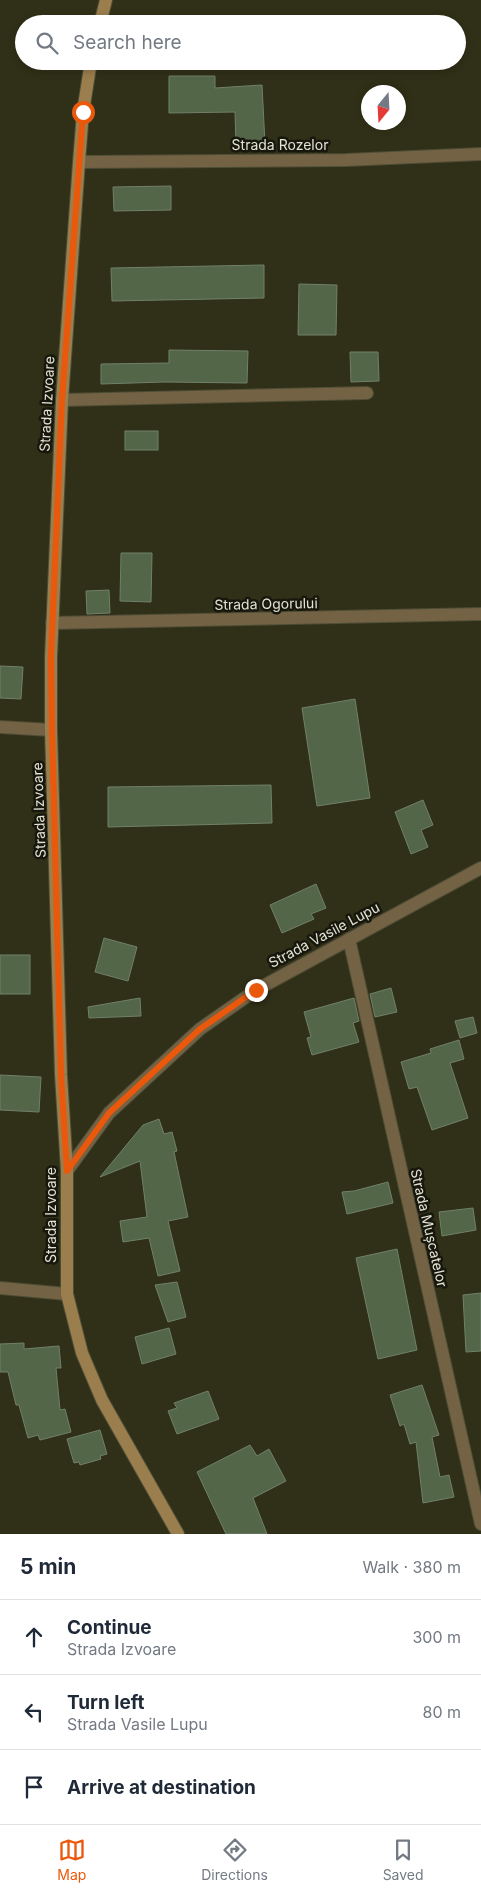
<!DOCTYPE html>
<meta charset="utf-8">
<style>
:root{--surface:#fff;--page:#f2f2f3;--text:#1f2937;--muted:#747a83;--line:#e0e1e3;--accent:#ea580c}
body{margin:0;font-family:Inter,sans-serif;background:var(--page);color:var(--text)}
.compass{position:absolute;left:361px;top:85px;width:45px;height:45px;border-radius:50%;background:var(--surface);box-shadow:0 2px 8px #0003;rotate:198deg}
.stop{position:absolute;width:15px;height:15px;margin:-11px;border:4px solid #ea580c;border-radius:50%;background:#fff}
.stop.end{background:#ea580c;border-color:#fff;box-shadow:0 1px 5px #0008}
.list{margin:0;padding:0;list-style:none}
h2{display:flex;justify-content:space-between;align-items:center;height:65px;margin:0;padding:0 20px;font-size:21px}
h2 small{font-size:16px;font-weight:400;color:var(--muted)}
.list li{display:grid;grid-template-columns:32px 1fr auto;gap:15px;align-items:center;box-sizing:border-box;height:75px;padding:0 20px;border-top:1px solid var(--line)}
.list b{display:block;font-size:19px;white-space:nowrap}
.list p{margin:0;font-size:16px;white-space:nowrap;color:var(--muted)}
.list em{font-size:16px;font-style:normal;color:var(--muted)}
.icon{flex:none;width:28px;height:28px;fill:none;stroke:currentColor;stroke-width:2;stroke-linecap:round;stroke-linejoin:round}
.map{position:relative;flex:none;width:481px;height:1534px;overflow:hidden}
.search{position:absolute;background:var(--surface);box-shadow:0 2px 8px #0003;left:15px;right:15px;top:15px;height:55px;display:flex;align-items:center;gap:12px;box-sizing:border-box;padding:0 18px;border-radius:28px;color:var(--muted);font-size:19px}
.sheet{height:290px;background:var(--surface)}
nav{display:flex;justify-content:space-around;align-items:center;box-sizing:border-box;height:70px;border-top:1px solid var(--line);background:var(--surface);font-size:14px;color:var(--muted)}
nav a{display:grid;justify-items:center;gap:2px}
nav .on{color:var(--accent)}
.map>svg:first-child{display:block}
</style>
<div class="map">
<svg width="481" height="1534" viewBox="0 0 481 1534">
<rect width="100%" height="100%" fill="#303018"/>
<g fill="#536648" stroke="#718069">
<path d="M 169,76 L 215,76 L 215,88 L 262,85 L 265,144 L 236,146 L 235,112 L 169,113 Z"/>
<path d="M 171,186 L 171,210 L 114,211 L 113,187 Z"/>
<path d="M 264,265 L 264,298 L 112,301 L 111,268 Z"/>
<path d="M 299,284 L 337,285 L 336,335 L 298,335 Z"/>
<path d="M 169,350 L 248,351 L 247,383 L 164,382 L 101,384 L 101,364 L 169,363 Z"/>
<path d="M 350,352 L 378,352 L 379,381 L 351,382 Z"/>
<rect x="125" y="431" width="33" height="19"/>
<path d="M 121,553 L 152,553 L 151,602 L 120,601 Z"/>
<path d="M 109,590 L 110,613 L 87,614 L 86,591 Z"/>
<path d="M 0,666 L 23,667 L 21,699 L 0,698 Z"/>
<path d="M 355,699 L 370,798 L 317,806 L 302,708 Z"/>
<path d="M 271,785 L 272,823 L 108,827 L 108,787 Z"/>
<path d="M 423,800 L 433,825 L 421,830 L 428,847 L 411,854 L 395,812 Z"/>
<path d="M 316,884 L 326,908 L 311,914 L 314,919 L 282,933 L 270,905 Z"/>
<path d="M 104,938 L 137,947 L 128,981 L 95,972 Z"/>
<rect x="0" y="955" width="30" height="39"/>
<path d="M 391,988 L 397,1012 L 375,1017 L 370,994 Z"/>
<path d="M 140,998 L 141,1016 L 89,1018 L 88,1007 Z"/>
<path d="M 354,998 L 359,1021 L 353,1023 L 359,1042 L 312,1055 L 307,1038 L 311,1037 L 304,1012 Z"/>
<path d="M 473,1017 L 477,1033 L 460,1038 L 455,1021 Z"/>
<path d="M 459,1040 L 464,1059 L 450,1063 L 468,1118 L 432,1130 L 417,1087 L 409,1089 L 401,1062 L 431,1053 L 430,1049 Z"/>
<path d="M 0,1075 L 41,1077 L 39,1112 L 0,1110 Z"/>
<path d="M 159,1119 L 164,1134 L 172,1132 L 177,1151 L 174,1152 L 188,1217 L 168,1221 L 180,1271 L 158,1276 L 149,1238 L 123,1242 L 120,1221 L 147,1217 L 140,1161 L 100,1177 L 143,1125 Z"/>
<path d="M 388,1182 L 393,1203 L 347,1214 L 342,1192 L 354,1191 Z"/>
<path d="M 473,1208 L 476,1230 L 442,1236 L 439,1212 Z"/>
<path d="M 397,1249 L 417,1350 L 378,1359 L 356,1258 Z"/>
<path d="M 177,1282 L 186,1317 L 168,1322 L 155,1285 Z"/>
<path d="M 481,1293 L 481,1351 L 466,1352 L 463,1295 Z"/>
<path d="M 169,1328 L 176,1354 L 142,1364 L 135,1337 Z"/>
<path d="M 24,1343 L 24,1349 L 59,1346 L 61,1368 L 56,1368 L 60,1410 L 65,1409 L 71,1432 L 40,1440 L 38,1435 L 28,1438 L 19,1405 L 16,1405 L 8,1372 L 0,1372 L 0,1344 Z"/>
<path d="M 422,1385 L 439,1435 L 432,1437 L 440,1477 L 449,1475 L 454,1497 L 423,1503 L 416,1442 L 410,1444 L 404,1424 L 400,1426 L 390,1395 Z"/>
<path d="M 208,1391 L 219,1419 L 177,1434 L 168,1411 L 177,1408 L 174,1403 Z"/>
<path d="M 100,1430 L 107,1454 L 100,1456 L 101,1459 L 80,1465 L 79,1462 L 74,1463 L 67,1439 Z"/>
<path d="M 250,1445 L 257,1456 L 269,1449 L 286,1481 L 253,1498 L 267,1534 L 226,1534 L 197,1472 Z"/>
</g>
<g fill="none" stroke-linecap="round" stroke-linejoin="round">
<g stroke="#4d4d36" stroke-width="14">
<path id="lane" d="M 0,727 L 51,730"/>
</g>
<g stroke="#4d4d36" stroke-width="14">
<g id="street">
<path d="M 79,162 L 346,160 L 481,154"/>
<path d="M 62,400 L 367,393"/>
<path d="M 52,623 L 481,614"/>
<path d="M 349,939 L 481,1524"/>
<path d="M 67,1171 L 109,1113 L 200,1029 L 256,990 L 481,868"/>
<path d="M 0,1288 L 67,1294"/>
</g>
</g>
<g stroke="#4d4d36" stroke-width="14">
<g id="secondary">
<path d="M 100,24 L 106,0"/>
<path d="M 91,61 L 83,112 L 79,162 L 62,400 L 51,657 L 51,730 L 61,1075 L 67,1171 L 67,1294 L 82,1353 L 102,1400 L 178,1534"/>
</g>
</g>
<use href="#lane" stroke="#746244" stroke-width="12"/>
<use href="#street" stroke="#746244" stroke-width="12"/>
<use href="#secondary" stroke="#9b7e4d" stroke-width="12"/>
</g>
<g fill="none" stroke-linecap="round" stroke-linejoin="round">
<path stroke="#ea580c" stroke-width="6" d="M 83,112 L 62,400 L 51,656 L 52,730 L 61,1075 L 67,1171 L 109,1113 L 200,1029 L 256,990"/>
</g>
<g text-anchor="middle" stroke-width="5" stroke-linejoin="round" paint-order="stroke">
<g font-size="14" fill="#e3e3d4" stroke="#17170d">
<text x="280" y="150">Strada Rozelor</text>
<text transform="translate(47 404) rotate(-87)" y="5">Strada Izvoare</text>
<text transform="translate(266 604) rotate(-1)" y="5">Strada Ogorului</text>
<text transform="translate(39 810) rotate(-92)" y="5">Strada Izvoare</text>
<text transform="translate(324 935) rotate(-28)" y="5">Strada Vasile Lupu</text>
<text transform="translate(51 1215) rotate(-90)" y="5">Strada Izvoare</text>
<text transform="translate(429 1228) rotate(77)" y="5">Strada Mușcatelor</text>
</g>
</g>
</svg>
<svg class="compass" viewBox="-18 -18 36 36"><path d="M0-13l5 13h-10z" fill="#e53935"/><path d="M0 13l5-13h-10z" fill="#747a83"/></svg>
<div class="stop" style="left:83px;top:112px"></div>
<div class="stop end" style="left:256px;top:990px"></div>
<div class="search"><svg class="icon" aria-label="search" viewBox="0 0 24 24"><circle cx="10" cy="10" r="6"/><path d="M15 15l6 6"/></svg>Search here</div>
</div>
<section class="sheet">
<h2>5 min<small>Walk · 380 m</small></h2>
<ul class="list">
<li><svg class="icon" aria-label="ahead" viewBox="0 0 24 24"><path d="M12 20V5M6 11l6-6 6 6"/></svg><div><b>Continue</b><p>Strada Izvoare</p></div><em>300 m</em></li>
<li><svg class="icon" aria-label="left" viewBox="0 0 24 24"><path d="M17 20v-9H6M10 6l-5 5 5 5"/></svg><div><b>Turn left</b><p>Strada Vasile Lupu</p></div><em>80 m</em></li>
<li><svg class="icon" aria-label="arrive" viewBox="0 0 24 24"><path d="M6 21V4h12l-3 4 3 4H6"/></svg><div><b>Arrive at destination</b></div></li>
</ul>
</section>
<nav>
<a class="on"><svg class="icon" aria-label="map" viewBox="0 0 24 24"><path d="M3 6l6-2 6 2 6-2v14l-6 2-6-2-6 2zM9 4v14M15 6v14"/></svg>Map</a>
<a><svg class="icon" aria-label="directions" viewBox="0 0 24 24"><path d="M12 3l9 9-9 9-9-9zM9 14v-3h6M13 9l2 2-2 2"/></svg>Directions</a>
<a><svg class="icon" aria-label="saved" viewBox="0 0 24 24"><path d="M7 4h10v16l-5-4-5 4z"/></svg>Saved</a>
</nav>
